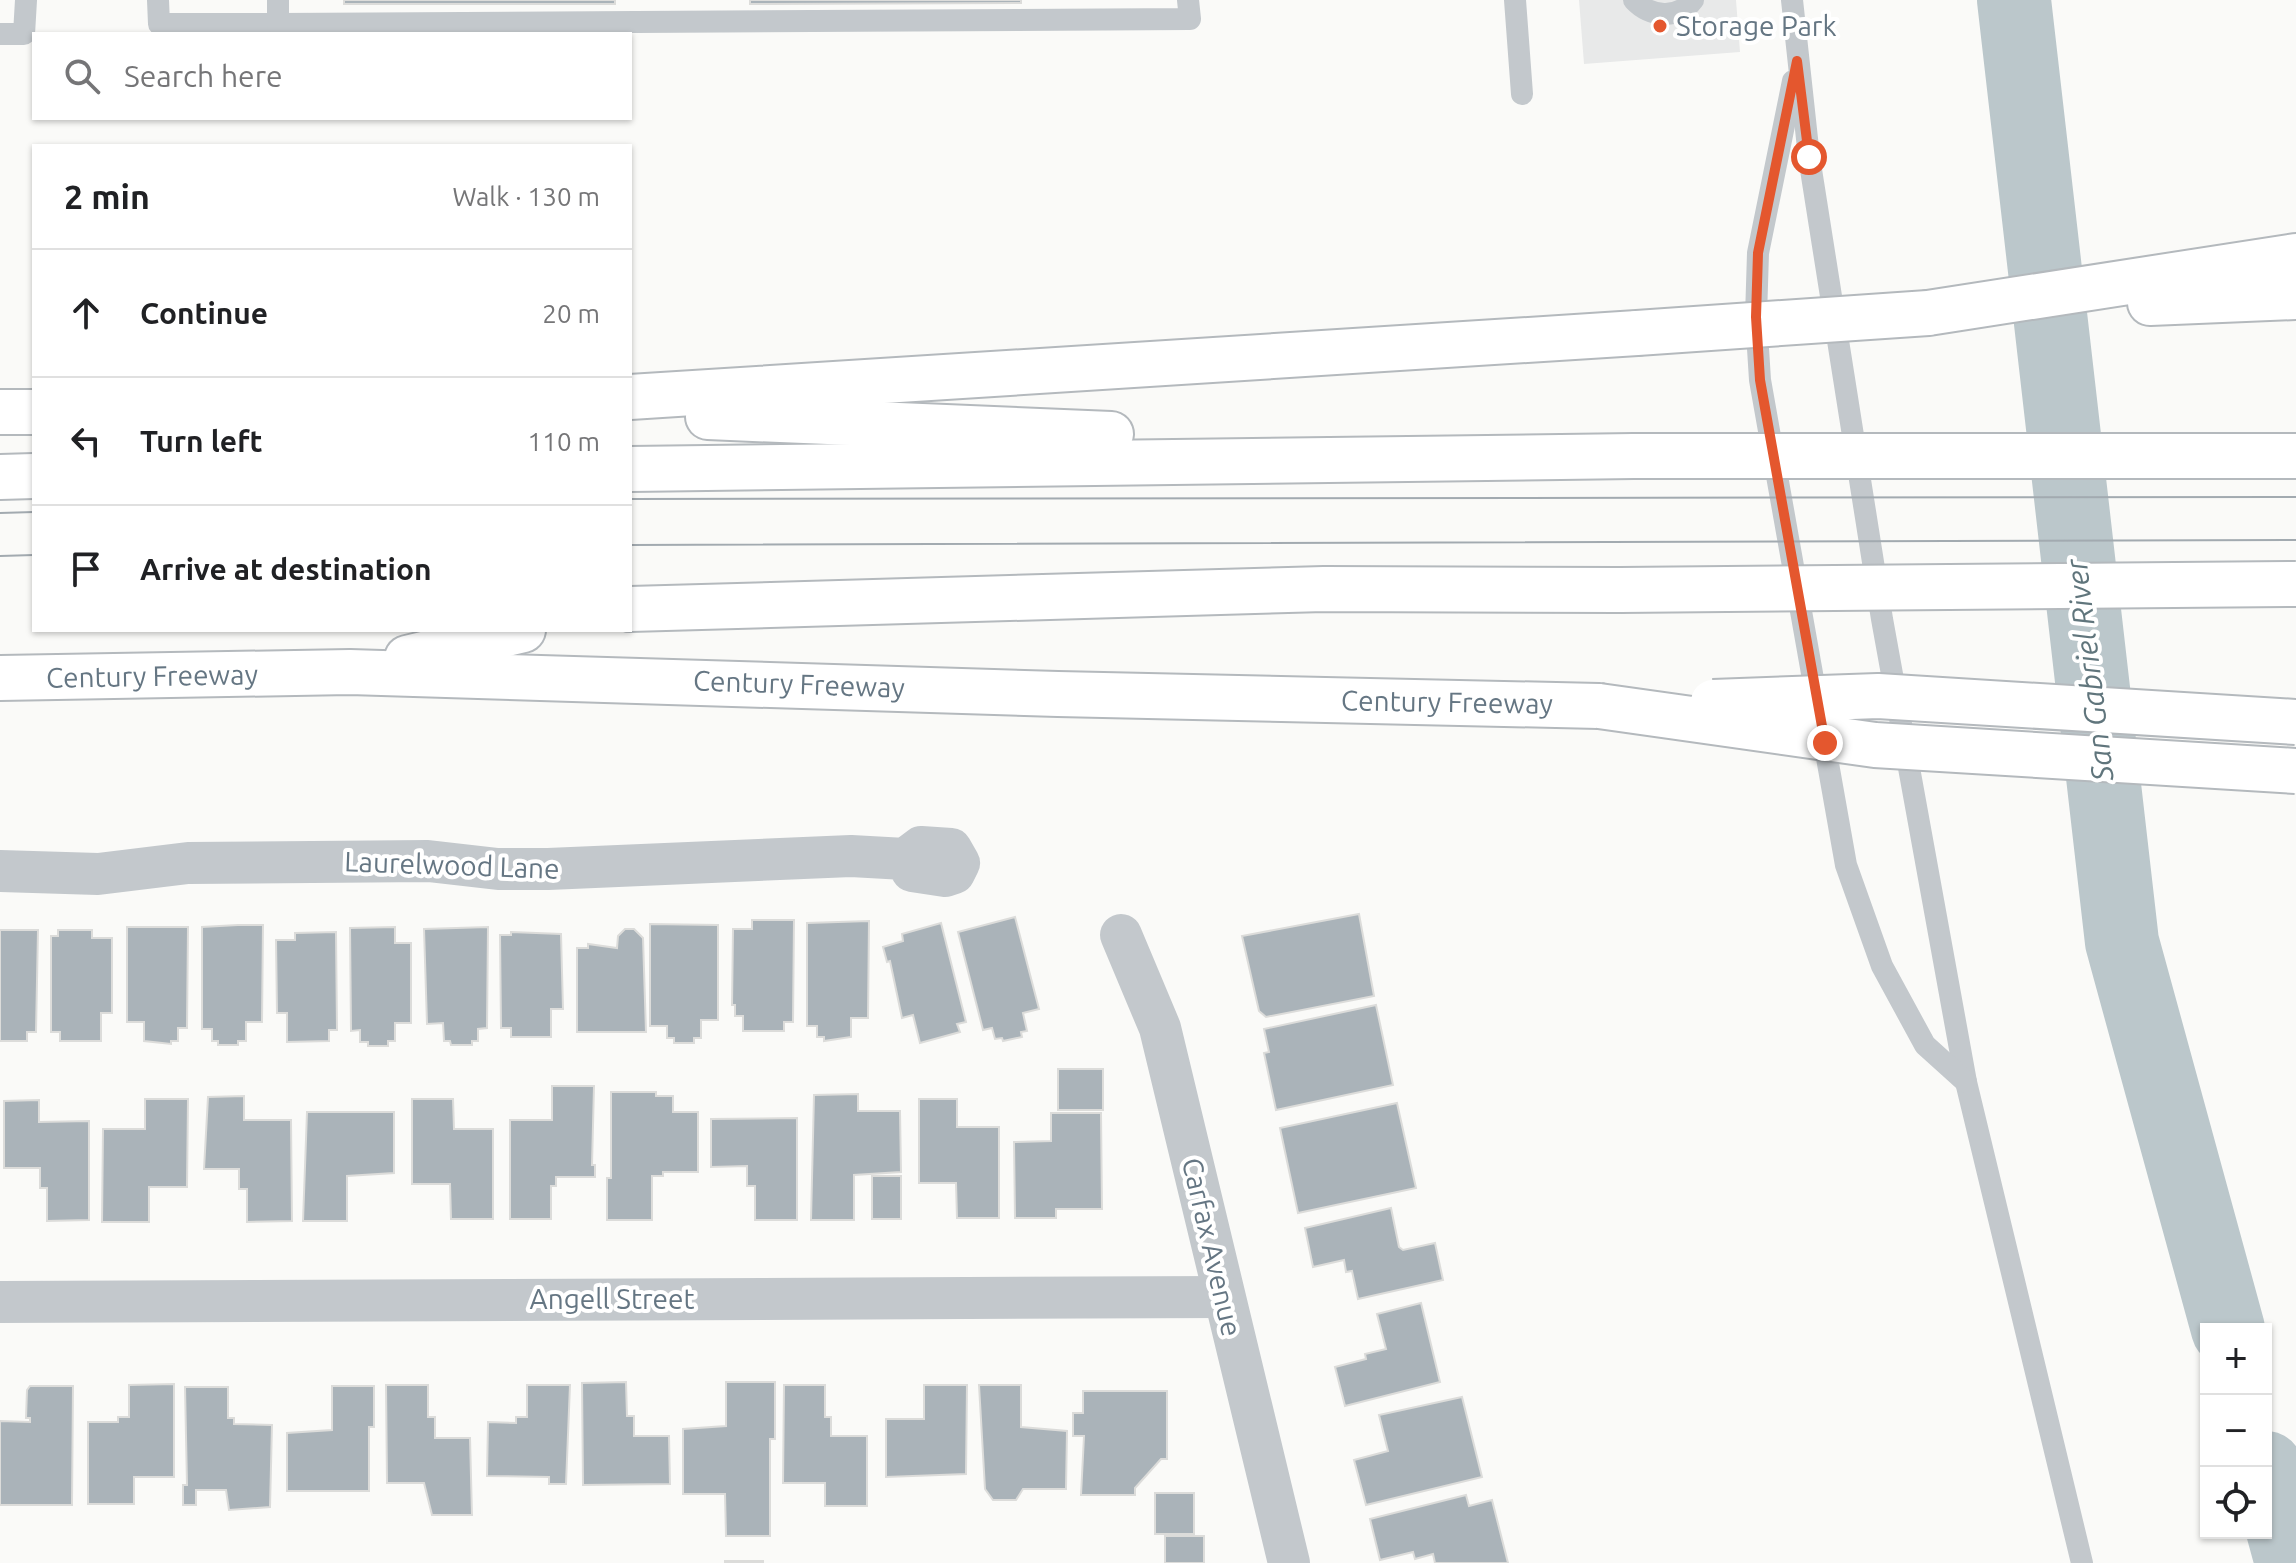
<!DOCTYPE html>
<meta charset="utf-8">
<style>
:root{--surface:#fff;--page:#f6f6f6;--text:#202124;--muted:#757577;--line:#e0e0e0}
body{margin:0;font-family:Ubuntu,sans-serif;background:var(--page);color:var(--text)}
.controls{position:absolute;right:24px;bottom:24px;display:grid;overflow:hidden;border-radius:0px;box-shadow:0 2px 6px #0004}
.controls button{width:72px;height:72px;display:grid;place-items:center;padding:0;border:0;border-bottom:2px solid var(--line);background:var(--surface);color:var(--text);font:40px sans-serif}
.stop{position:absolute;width:24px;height:24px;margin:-18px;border:6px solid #e4572e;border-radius:50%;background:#fff}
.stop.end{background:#e4572e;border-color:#fff;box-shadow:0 2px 8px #0008}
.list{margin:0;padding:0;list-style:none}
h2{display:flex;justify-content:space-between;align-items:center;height:104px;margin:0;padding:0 32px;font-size:34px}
h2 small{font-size:26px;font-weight:400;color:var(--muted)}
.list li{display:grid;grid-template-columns:52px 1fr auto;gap:24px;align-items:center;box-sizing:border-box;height:128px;padding:0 32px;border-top:2px solid var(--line)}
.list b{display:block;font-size:30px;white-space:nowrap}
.list em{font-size:26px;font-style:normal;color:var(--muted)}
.icon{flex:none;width:44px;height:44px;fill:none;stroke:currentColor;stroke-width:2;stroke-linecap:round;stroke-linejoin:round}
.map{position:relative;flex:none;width:2296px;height:1563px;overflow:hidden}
.search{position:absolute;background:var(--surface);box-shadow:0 2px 6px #0004;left:32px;top:32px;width:600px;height:88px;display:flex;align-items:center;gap:20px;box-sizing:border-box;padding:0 28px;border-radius:0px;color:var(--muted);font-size:30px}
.panel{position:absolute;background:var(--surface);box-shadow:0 2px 6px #0004;left:32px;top:144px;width:600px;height:488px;border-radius:0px}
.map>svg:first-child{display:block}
</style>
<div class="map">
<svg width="2296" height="1563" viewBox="0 0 2296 1563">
<rect width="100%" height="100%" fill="#fafaf8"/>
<path fill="#e8e9e9" d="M 1579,0 L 1736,0 L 1740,52 L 1584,64 Z"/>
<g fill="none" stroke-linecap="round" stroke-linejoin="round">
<g stroke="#bbc7cb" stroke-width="74">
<path d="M 2014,0 L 2122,942 L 2228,1329"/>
<path d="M 2266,1468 L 2292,1563"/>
</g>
</g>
<g fill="#aab3b9" stroke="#dcdcda" stroke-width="2">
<rect x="344" y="0" width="271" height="4"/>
<path d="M 750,0 L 1021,0 L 1021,3 L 750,4 Z"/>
<path d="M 1359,914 L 1374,996 L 1266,1017 L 1259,1011 L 1242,936 Z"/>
<path d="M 1015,917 L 1039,1009 L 1023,1013 L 1027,1031 L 1021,1032 L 1022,1037 L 1003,1041 L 1002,1038 L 995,1039 L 992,1028 L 983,1030 L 958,932 Z"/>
<path d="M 752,920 L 794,920 L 793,1022 L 784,1022 L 784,1031 L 743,1031 L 743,1016 L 735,1016 L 735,1005 L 732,1005 L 733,929 L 752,929 Z"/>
<path d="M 869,921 L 868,1018 L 851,1018 L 851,1037 L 824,1041 L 824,1037 L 817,1037 L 817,1026 L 807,1026 L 807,923 Z"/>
<path d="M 941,923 L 966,1022 L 957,1024 L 960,1032 L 920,1043 L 913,1015 L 902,1018 L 890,961 L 887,962 L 883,947 L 903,941 L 902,934 Z"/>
<path d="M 650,924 L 718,925 L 718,1020 L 701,1020 L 701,1038 L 694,1038 L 694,1043 L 674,1043 L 674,1038 L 667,1038 L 667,1026 L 650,1026 Z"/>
<path d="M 238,925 L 263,925 L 262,1022 L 246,1022 L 246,1041 L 238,1041 L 238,1045 L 218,1045 L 218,1041 L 212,1041 L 212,1029 L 202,1029 L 202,927 Z"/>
<path d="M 127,927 L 188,927 L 187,1028 L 178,1028 L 178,1041 L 171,1041 L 171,1044 L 144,1041 L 144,1022 L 127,1022 Z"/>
<path d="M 395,927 L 395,943 L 411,943 L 411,1023 L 395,1023 L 395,1041 L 388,1041 L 388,1046 L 368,1046 L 368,1042 L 360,1042 L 360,1030 L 351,1031 L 350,928 Z"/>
<path d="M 488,927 L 487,1028 L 478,1029 L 478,1041 L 472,1041 L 472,1045 L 451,1045 L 450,1041 L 444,1041 L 443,1023 L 427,1024 L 424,929 Z"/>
<path d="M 625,929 L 634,929 L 643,938 L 646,1032 L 577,1032 L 577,948 L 588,948 L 588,944 L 617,948 L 618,936 Z"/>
<path d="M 0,930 L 38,930 L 36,1032 L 27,1032 L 27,1041 L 0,1041 Z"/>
<path d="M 58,930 L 92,930 L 92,938 L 112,938 L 112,1013 L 101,1013 L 101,1041 L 60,1041 L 60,1032 L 51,1032 L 51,936 L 58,936 Z"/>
<path d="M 336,932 L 337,1030 L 329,1030 L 329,1041 L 287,1042 L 287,1013 L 277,1013 L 276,940 L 295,940 L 295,933 Z"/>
<path d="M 511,932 L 561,934 L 563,1009 L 551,1009 L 551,1037 L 511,1037 L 511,1028 L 501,1028 L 500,935 L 511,935 Z"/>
<path d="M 1376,1005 L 1393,1085 L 1276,1110 L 1264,1053 L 1269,1052 L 1264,1029 Z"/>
<rect x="1058" y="1069" width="45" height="41"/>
<path d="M 552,1086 L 594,1086 L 592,1165 L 595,1165 L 595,1177 L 556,1177 L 556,1186 L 551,1186 L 551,1219 L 510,1219 L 510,1120 L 552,1120 Z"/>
<path d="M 611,1092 L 656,1092 L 656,1096 L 673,1096 L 673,1112 L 698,1112 L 698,1172 L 663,1172 L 663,1176 L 652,1176 L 652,1220 L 607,1220 L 607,1178 L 611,1178 Z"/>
<path d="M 858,1094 L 858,1111 L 900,1111 L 901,1172 L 854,1175 L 854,1220 L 811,1220 L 814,1095 Z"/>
<path d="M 244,1096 L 244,1120 L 291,1120 L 292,1221 L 247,1222 L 247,1189 L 239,1189 L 239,1169 L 204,1169 L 208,1097 Z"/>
<path d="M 145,1099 L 188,1099 L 187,1187 L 149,1187 L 149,1222 L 102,1222 L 103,1129 L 145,1129 Z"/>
<path d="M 412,1099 L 453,1099 L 454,1129 L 493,1129 L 493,1219 L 451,1219 L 450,1184 L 412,1184 Z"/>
<path d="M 919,1099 L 957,1099 L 957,1127 L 999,1127 L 999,1218 L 957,1218 L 956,1183 L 919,1183 Z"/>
<path d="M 39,1100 L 39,1122 L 89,1121 L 89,1220 L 47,1221 L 47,1188 L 40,1188 L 40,1168 L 4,1168 L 4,1101 Z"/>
<path d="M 1397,1103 L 1416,1188 L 1298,1213 L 1280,1128 Z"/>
<path d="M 307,1112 L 394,1112 L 394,1173 L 347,1176 L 347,1221 L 303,1221 Z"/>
<path d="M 1051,1113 L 1101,1113 L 1102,1209 L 1056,1209 L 1056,1218 L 1015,1218 L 1014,1142 L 1051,1141 Z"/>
<path d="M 797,1118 L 797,1220 L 755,1220 L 755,1186 L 747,1186 L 747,1166 L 711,1167 L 711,1119 Z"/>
<rect x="872" y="1176" width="29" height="43"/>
<path d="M 1391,1208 L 1399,1247 L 1403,1250 L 1435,1243 L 1443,1280 L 1358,1299 L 1352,1271 L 1346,1272 L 1344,1260 L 1313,1267 L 1305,1228 Z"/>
<path d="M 1421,1303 L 1440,1382 L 1345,1406 L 1335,1367 L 1366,1359 L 1365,1354 L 1386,1349 L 1377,1314 Z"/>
<path d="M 626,1382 L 627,1416 L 634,1416 L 634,1436 L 669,1436 L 670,1484 L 583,1485 L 582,1383 Z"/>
<path d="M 726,1382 L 775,1382 L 775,1439 L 770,1439 L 770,1536 L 726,1536 L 725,1494 L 683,1494 L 683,1429 L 726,1426 Z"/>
<path d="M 174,1384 L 174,1477 L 134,1477 L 134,1504 L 88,1504 L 88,1422 L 118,1422 L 118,1417 L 129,1417 L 129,1385 Z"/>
<path d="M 386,1385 L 428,1385 L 428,1417 L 435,1417 L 435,1438 L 470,1438 L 472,1515 L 432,1515 L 424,1483 L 387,1483 Z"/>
<path d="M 527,1385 L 570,1385 L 566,1484 L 549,1484 L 549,1477 L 487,1476 L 488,1422 L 516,1423 L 516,1417 L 527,1417 Z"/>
<path d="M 784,1385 L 825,1385 L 825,1417 L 831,1417 L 831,1436 L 867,1436 L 867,1506 L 825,1506 L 825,1483 L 783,1483 Z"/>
<path d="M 924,1385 L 967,1385 L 966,1474 L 886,1477 L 886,1419 L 924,1419 Z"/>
<path d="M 979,1385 L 1021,1385 L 1021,1427 L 1067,1431 L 1066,1489 L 1023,1489 L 1016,1500 L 993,1500 L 985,1489 Z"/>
<path d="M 30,1386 L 73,1386 L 72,1505 L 0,1505 L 0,1421 L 30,1422 L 30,1418 L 26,1418 L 27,1390 Z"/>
<path d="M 332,1386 L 374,1386 L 374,1427 L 369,1427 L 369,1491 L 287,1491 L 287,1433 L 332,1430 Z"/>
<path d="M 185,1387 L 228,1387 L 228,1418 L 234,1418 L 234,1424 L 272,1425 L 270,1507 L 229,1510 L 226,1490 L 196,1490 L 196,1505 L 183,1505 L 183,1485 L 187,1485 Z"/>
<path d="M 1083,1391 L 1167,1391 L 1167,1459 L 1161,1459 L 1135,1488 L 1135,1495 L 1081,1495 L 1084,1436 L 1073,1436 L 1073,1413 L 1083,1413 Z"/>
<path d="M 1462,1397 L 1482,1477 L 1366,1505 L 1354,1460 L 1388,1451 L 1379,1415 Z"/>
<rect x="1155" y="1493" width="39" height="41"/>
<path d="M 1466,1495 L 1469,1506 L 1492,1500 L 1508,1563 L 1435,1563 L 1433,1554 L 1415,1559 L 1413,1552 L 1380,1560 L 1370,1519 Z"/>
<rect x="1165" y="1536" width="39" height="27"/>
<rect x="725" y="1561" width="38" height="2"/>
</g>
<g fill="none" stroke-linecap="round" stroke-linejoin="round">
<g stroke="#b4b9bd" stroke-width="48">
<g id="highway">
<path d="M 2150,303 L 2296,297"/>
<path d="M 1928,313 L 2296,256"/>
<path d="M 630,397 L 1637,333"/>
<path d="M 0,412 L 34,412"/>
<path d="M 708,417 L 1111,434"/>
<path d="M 630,469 L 1634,456"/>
<path d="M 0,477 L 34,476"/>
<path d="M 630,609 L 1324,589 L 1620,590"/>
<path d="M 407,658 L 523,630"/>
<path d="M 0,678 L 350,672 L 1058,694 L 1599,706"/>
</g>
</g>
<g stroke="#c3c8cc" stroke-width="22">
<path d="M 158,0 L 159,24 L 278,24"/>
<path d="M 278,0 L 278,24 L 1190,19 L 1188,0"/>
<path d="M 1515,0 L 1522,94"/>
<path d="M 1634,0 C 1650,17 1678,20 1693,0"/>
<path d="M 1792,0 L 1809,157 L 1882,619 L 1966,1082 L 2082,1563"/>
<path d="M 0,34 L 24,34 L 26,0"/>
<path d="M 1793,81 L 1758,253 L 1756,317 L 1760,380 L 1846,865 L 1882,966 L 1925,1045 L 1966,1082"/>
</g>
<g stroke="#c3c8cc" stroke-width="42">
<path d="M 0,871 L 98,874 L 188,863 L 428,861 L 498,869 L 548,869 L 851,856 L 905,859 L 921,847 L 951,849 L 959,863 L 954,873 L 945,876 L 912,871 L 905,859"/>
<path d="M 1121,935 L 1160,1028 L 1289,1563"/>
<path d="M 0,1302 L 1223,1297"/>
</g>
<use href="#highway" stroke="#fff" stroke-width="44"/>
<g stroke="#a2aab0" stroke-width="2">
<path d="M 630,499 L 2296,497"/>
<path d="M 0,513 L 34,512"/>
<path d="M 630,545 L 2296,540"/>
<path d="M 0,556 L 34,555"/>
</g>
<g stroke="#b4b9bd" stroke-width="48" stroke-linecap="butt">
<g id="highway-bridge">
<path d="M 1637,333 L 1928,313"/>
<path d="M 1634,456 L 2296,456"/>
<path d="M 1620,590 L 2296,584"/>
<path d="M 1713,702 L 1878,696 L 2296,722"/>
<path d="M 1599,706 L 1875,745 L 2296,771"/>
</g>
</g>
<use href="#highway-bridge" stroke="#fff" stroke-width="44"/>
</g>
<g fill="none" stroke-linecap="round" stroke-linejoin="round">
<path stroke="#e4572e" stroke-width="10" d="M 1809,157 L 1797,61 L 1758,253 L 1756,317 L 1760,380 L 1825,743"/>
</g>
<circle fill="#e4572e" stroke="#fff" stroke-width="3" cx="1660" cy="26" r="8"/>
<g text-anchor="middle" stroke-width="8" stroke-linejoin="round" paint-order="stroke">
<g font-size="28" fill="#657683" stroke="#fff" text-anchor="start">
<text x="1676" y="36">Storage Park</text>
</g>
<g font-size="28" fill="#657683" stroke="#fff">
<text transform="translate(152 676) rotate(-1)" y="10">Century Freeway</text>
<text transform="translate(799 684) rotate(2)" y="10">Century Freeway</text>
<text transform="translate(1447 702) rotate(1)" y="10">Century Freeway</text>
<text transform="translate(452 865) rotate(2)" y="10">Laurelwood Lane</text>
<text transform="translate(1212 1247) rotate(77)" y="10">Carfax Avenue</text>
<text x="612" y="1309">Angell Street</text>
</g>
<g font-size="30" font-style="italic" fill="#60757c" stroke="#fff">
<text transform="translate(2090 670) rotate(-97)" y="10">San Gabriel River</text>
</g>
</g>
</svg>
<div class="controls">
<button>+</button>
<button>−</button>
<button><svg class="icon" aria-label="locate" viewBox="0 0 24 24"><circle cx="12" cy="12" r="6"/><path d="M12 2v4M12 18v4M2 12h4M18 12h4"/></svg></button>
</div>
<div class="stop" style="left:1809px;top:157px"></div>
<div class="stop end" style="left:1825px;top:743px"></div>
<div class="search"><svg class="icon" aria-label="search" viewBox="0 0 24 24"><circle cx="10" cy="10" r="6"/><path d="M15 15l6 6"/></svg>Search here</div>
<section class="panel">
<h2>2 min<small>Walk · 130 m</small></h2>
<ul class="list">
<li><svg class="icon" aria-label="ahead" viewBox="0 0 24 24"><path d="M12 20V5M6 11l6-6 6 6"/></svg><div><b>Continue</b></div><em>20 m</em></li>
<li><svg class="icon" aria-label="left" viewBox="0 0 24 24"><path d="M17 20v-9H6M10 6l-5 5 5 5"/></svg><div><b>Turn left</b></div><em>110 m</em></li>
<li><svg class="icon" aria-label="arrive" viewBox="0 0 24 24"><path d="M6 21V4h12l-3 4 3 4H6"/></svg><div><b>Arrive at destination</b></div></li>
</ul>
</section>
</div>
